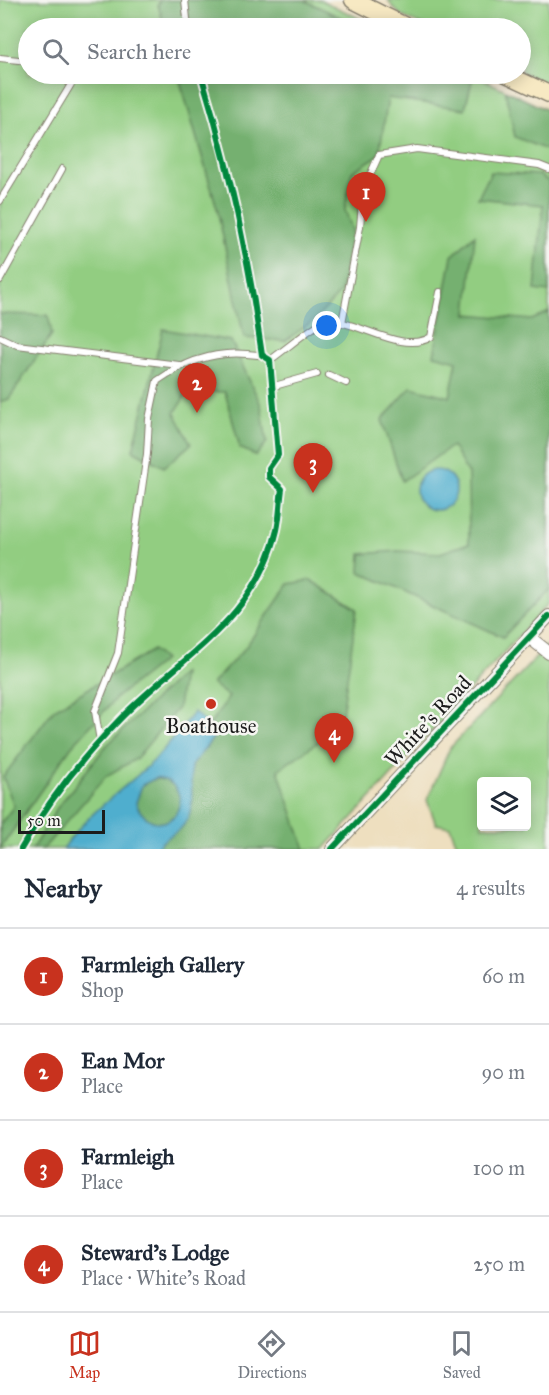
<!DOCTYPE html>
<meta charset="utf-8">
<style>
:root{--surface:#fff;--page:#f2f2f3;--text:#1f2937;--muted:#747a83;--line:#e0e1e3;--accent:#c8321e}
body{margin:0;font-family:"IM FELL Great Primer",serif;background:var(--page);color:var(--text)}
.controls{position:absolute;right:18px;bottom:18px;display:grid;overflow:hidden;border-radius:6px;box-shadow:0 3px 15px #0003}
.controls button{width:54px;height:54px;display:grid;place-items:center;padding:0;border:0;border-bottom:2px solid var(--line);background:var(--surface);color:var(--text);font:30px sans-serif}
.scale{position:absolute;left:18px;bottom:15px;width:87px;box-sizing:border-box;padding-left:6px;border:3px solid #1c1c1c;border-top:0;font-size:16px;line-height:21px;white-space:nowrap;color:#1c1c1c;-webkit-text-stroke:4px #f6f6f2;paint-order:stroke}
.you{position:absolute;left:327px;top:326px;width:21px;height:21px;margin:-15px;border:4px solid #fff;border-radius:50%;background:#1a73e8;box-shadow:0 0 0 9px #1a73e833}
.badge{display:grid;place-items:center;width:39px;height:39px;border-radius:50%;background:var(--accent);color:#fff;font-size:20px;font-weight:700}
.pin{position:absolute;translate:-50% -50px;filter:drop-shadow(0 2px 3px #0008)}
.pin::after{content:'';position:absolute;top:32px;width:21px;height:18px;background:inherit;clip-path:polygon(0 0,100% 0,50% 100%)}
.list{margin:0;padding:0;list-style:none}
h2{display:flex;justify-content:space-between;align-items:center;height:78px;margin:0;padding:0 24px;font-size:26px}
h2 small{font-size:20px;font-weight:400;color:var(--muted)}
.list li{display:grid;grid-template-columns:39px 1fr auto;gap:18px;align-items:center;box-sizing:border-box;height:96px;padding:0 24px;border-top:2px solid var(--line)}
.list b{display:block;font-size:22px;white-space:nowrap}
.list p{margin:0;font-size:20px;white-space:nowrap;color:var(--muted)}
.list em{font-size:20px;font-style:normal;color:var(--muted)}
.icon{flex:none;width:33px;height:33px;fill:none;stroke:currentColor;stroke-width:2;stroke-linecap:round;stroke-linejoin:round}
.map{position:relative;flex:none;width:549px;height:849px;overflow:hidden}
.search{position:absolute;background:var(--surface);box-shadow:0 3px 15px #0003;left:18px;right:18px;top:18px;height:66px;display:flex;align-items:center;gap:15px;box-sizing:border-box;padding:0 21px;border-radius:33px;color:var(--muted);font-size:22px}
.sheet{height:462px;background:var(--surface)}
nav{display:flex;justify-content:space-around;align-items:center;box-sizing:border-box;height:84px;border-top:2px solid var(--line);background:var(--surface);font-size:16px;color:var(--muted)}
nav a{display:grid;justify-items:center;gap:3px}
nav .on{color:var(--accent)}
.map>svg:first-child{display:block}
</style>
<div class="map">
<svg width="549" height="849" viewBox="0 0 549 849">
<rect width="100%" height="100%" fill="#f6f6f2"/>
<filter id="ink" filterUnits="userSpaceOnUse"><feTurbulence type="fractalNoise" baseFrequency=".0167" numOctaves="2"/><feDisplacementMap in="SourceGraphic" scale="12" xChannelSelector="R" yChannelSelector="G"/><feConvolveMatrix kernelMatrix="1 2 1 2 8 2 1 2 1" color-interpolation-filters="sRGB"/></filter>
<filter id="wash" filterUnits="userSpaceOnUse"><feTurbulence type="fractalNoise" baseFrequency=".008" numOctaves="4" result="noise"/><feDisplacementMap in="SourceGraphic" scale="24" xChannelSelector="R" yChannelSelector="G"/><feGaussianBlur stdDeviation="1.35" result="paint"/><feColorMatrix in="noise" values="0 0 0 0 0 0 0 0 0 0 0 0 0 0 0 0 0 1.4 0 .05"/><feComposite in="paint" operator="in"/></filter>
<g filter="url(#wash)">
<rect width="100%" height="100%" fill="#eedfbf"/>
<g fill="#92cd81" stroke="#57744e" stroke-width="1.5" fill-rule="evenodd">
<path d="M 0,0 L 321,0 L 380,28 L 28,28 L 28,74 L 472,74 L 549,111 L 549,603 L 324,849 L 0,849 Z"/>
<path d="M 388,0 L 549,0 L 549,85 L 521,72 L 520,28 C 481,28 409,40 388,0 Z"/>
<path d="M 549,644 L 549,849 L 459,849 L 450,827 L 436,824 L 427,800 L 450,748 ZM 482,782 L 526,782 L 526,826 L 482,826 Z"/>
</g>
<g fill="#75b06f" stroke="#486646" stroke-width="1.5">
<path d="M 160,0 L 304,0 L 363,28 L 165,28 L 158,5 Z"/>
<path d="M 178,74 L 456,74 L 472,81 L 465,109 L 388,98 L 379,155 L 352,172 L 345,210 L 352,229 L 341,292 L 317,318 L 285,341 L 244,338 L 217,208 Z"/>
<path d="M 505,90 L 549,111 L 549,151 L 515,137 Z"/>
<path d="M 491,172 L 539,175 L 549,182 L 549,292 L 535,290 L 543,205 L 478,198 Z"/>
<path d="M 475,235 L 467,314 L 532,320 L 549,312 L 549,589 L 503,637 L 360,572 L 361,554 L 397,551 L 440,553 L 469,543 L 468,474 L 452,446 L 402,481 L 382,420 L 411,387 L 450,397 L 457,361 L 434,355 L 452,256 Z"/>
<path d="M 0,314 L 48,315 L 52,334 L 9,399 L 0,402 Z"/>
<path d="M 163,329 L 231,341 L 261,405 L 267,442 L 256,456 L 240,448 L 225,392 L 188,391 L 175,413 L 191,444 L 164,467 L 133,450 Z"/>
<path d="M 311,580 L 357,609 L 342,714 L 326,727 L 328,735 L 278,770 L 305,849 L 156,849 L 163,838 L 180,829 L 190,787 L 191,766 L 217,733 L 210,724 L 229,697 L 212,684 L 245,648 L 289,584 Z"/>
<path d="M 153,650 L 164,660 L 117,697 L 71,747 L 0,849 L 0,824 L 14,806 L 3,777 L 54,709 Z"/>
<path d="M 183,673 L 178,708 L 136,759 L 106,776 L 43,849 L 32,849 L 57,808 L 106,746 Z"/>
<circle cx="158" cy="801" r="22"/>
</g>
<g fill="#50aece" stroke="#366575" stroke-width="1.5" fill-rule="evenodd">
<circle cx="436" cy="490" r="20"/>
<path d="M 194,712 L 217,733 L 191,766 C 190,789 198,811 181,828 C 171,837 164,837 156,849 L 63,849 C 86,814 119,793 149,765 C 166,749 179,729 194,712 ZM 156,778 C 169,780 177,785 180,799 C 179,829 146,830 136,803 L 142,785 Z"/>
</g>
</g>
<g filter="url(#ink)">
<g fill="none" stroke-linecap="round" stroke-linejoin="round">
<g stroke="#857e6e" stroke-width="8">
<g id="lane">
<path d="M 185,0 L 188,28"/>
<path d="M 0,58 L 28,61"/>
<path d="M 201,74 C 229,166 249,259 262,355"/>
<path d="M 0,201 L 67,91 L 73,81 L 72,74"/>
<path d="M 0,280 L 62,169"/>
<path d="M 342,323 L 360,227 L 363,191 L 379,155 L 417,149 L 539,165 L 549,169"/>
<path d="M 0,337 L 17,345 L 179,365"/>
<path d="M 270,360 C 281,353 314,325 323,322 C 351,315 400,356 431,337 L 440,292"/>
<path d="M 329,375 L 346,383"/>
<path d="M 271,387 L 317,374"/>
<path d="M 100,741 L 95,711 L 118,653 L 147,454 L 149,419 L 157,381 C 184,362 214,351 247,354 C 256,355 263,354 270,360"/>
<path d="M 21,849 C 48,801 81,759 120,719 C 180,657 256,620 277,530 C 280,517 280,502 282,489 L 269,477 L 269,468 L 278,455 L 270,360"/>
</g>
</g>
<g stroke="#857e6e" stroke-width="14">
<g id="street">
<path d="M 529,637 L 549,653"/>
<path d="M 332,849 L 549,616"/>
</g>
</g>
<g stroke="#857e6e" stroke-width="19">
<g id="secondary">
<path d="M 353,0 L 409,28"/>
<path d="M 506,74 L 549,94"/>
</g>
</g>
<use href="#lane" stroke="#fff" stroke-width="6"/>
<use href="#street" stroke="#fff" stroke-width="12"/>
<use href="#secondary" stroke="#f7e9c3" stroke-width="16"/>
<g stroke="#f6f6f2" stroke-width="10">
<g id="cycleway">
<path d="M 21,849 C 48,801 81,759 120,719 C 180,657 256,620 277,530 C 280,517 280,502 282,489 L 269,477 L 269,468 L 278,455 L 270,360 L 262,355 C 249,259 229,166 201,74"/>
<path d="M 332,849 L 549,616"/>
</g>
</g>
<use href="#cycleway" stroke="#00873e" stroke-width="6"/>
</g>
</g>
<circle fill="#c8321e" stroke="#f6f6f2" stroke-width="2" cx="211" cy="704" r="6"/>
<g text-anchor="middle" stroke-width="5" stroke-linejoin="round" paint-order="stroke">
<g font-size="21" fill="#1c1c1c" stroke="#f6f6f2">
<text transform="translate(428 721) rotate(-47)" y="7">White's Road</text>
</g>
<g font-size="21" fill="#1c1c1c" stroke="#f6f6f2">
<text x="211" y="733">Boathouse</text>
</g>
</g>
</svg>
<div class="controls">
<button><svg class="icon" aria-label="layers" viewBox="0 0 24 24"><path d="M12 4l9 5-9 5-9-5zM3 14l9 5 9-5"/></svg></button>
</div>
<div class="scale">50 m</div>
<div class="you"></div>
<div class="pin badge" style="left:366px;top:222px">1</div>
<div class="pin badge" style="left:197px;top:413px">2</div>
<div class="pin badge" style="left:313px;top:493px">3</div>
<div class="pin badge" style="left:334px;top:763px">4</div>
<div class="search"><svg class="icon" aria-label="search" viewBox="0 0 24 24"><circle cx="10" cy="10" r="6"/><path d="M15 15l6 6"/></svg>Search here</div>
</div>
<section class="sheet">
<h2>Nearby<small>4 results</small></h2>
<ul class="list">
<li><span class="badge">1</span><div><b>Farmleigh Gallery</b><p>Shop</p></div><em>60 m</em></li>
<li><span class="badge">2</span><div><b>Ean Mor</b><p>Place</p></div><em>90 m</em></li>
<li><span class="badge">3</span><div><b>Farmleigh</b><p>Place</p></div><em>100 m</em></li>
<li><span class="badge">4</span><div><b>Steward's Lodge</b><p>Place · White's Road</p></div><em>250 m</em></li>
</ul>
</section>
<nav>
<a class="on"><svg class="icon" aria-label="map" viewBox="0 0 24 24"><path d="M3 6l6-2 6 2 6-2v14l-6 2-6-2-6 2zM9 4v14M15 6v14"/></svg>Map</a>
<a><svg class="icon" aria-label="directions" viewBox="0 0 24 24"><path d="M12 3l9 9-9 9-9-9zM9 14v-3h6M13 9l2 2-2 2"/></svg>Directions</a>
<a><svg class="icon" aria-label="saved" viewBox="0 0 24 24"><path d="M7 4h10v16l-5-4-5 4z"/></svg>Saved</a>
</nav>
